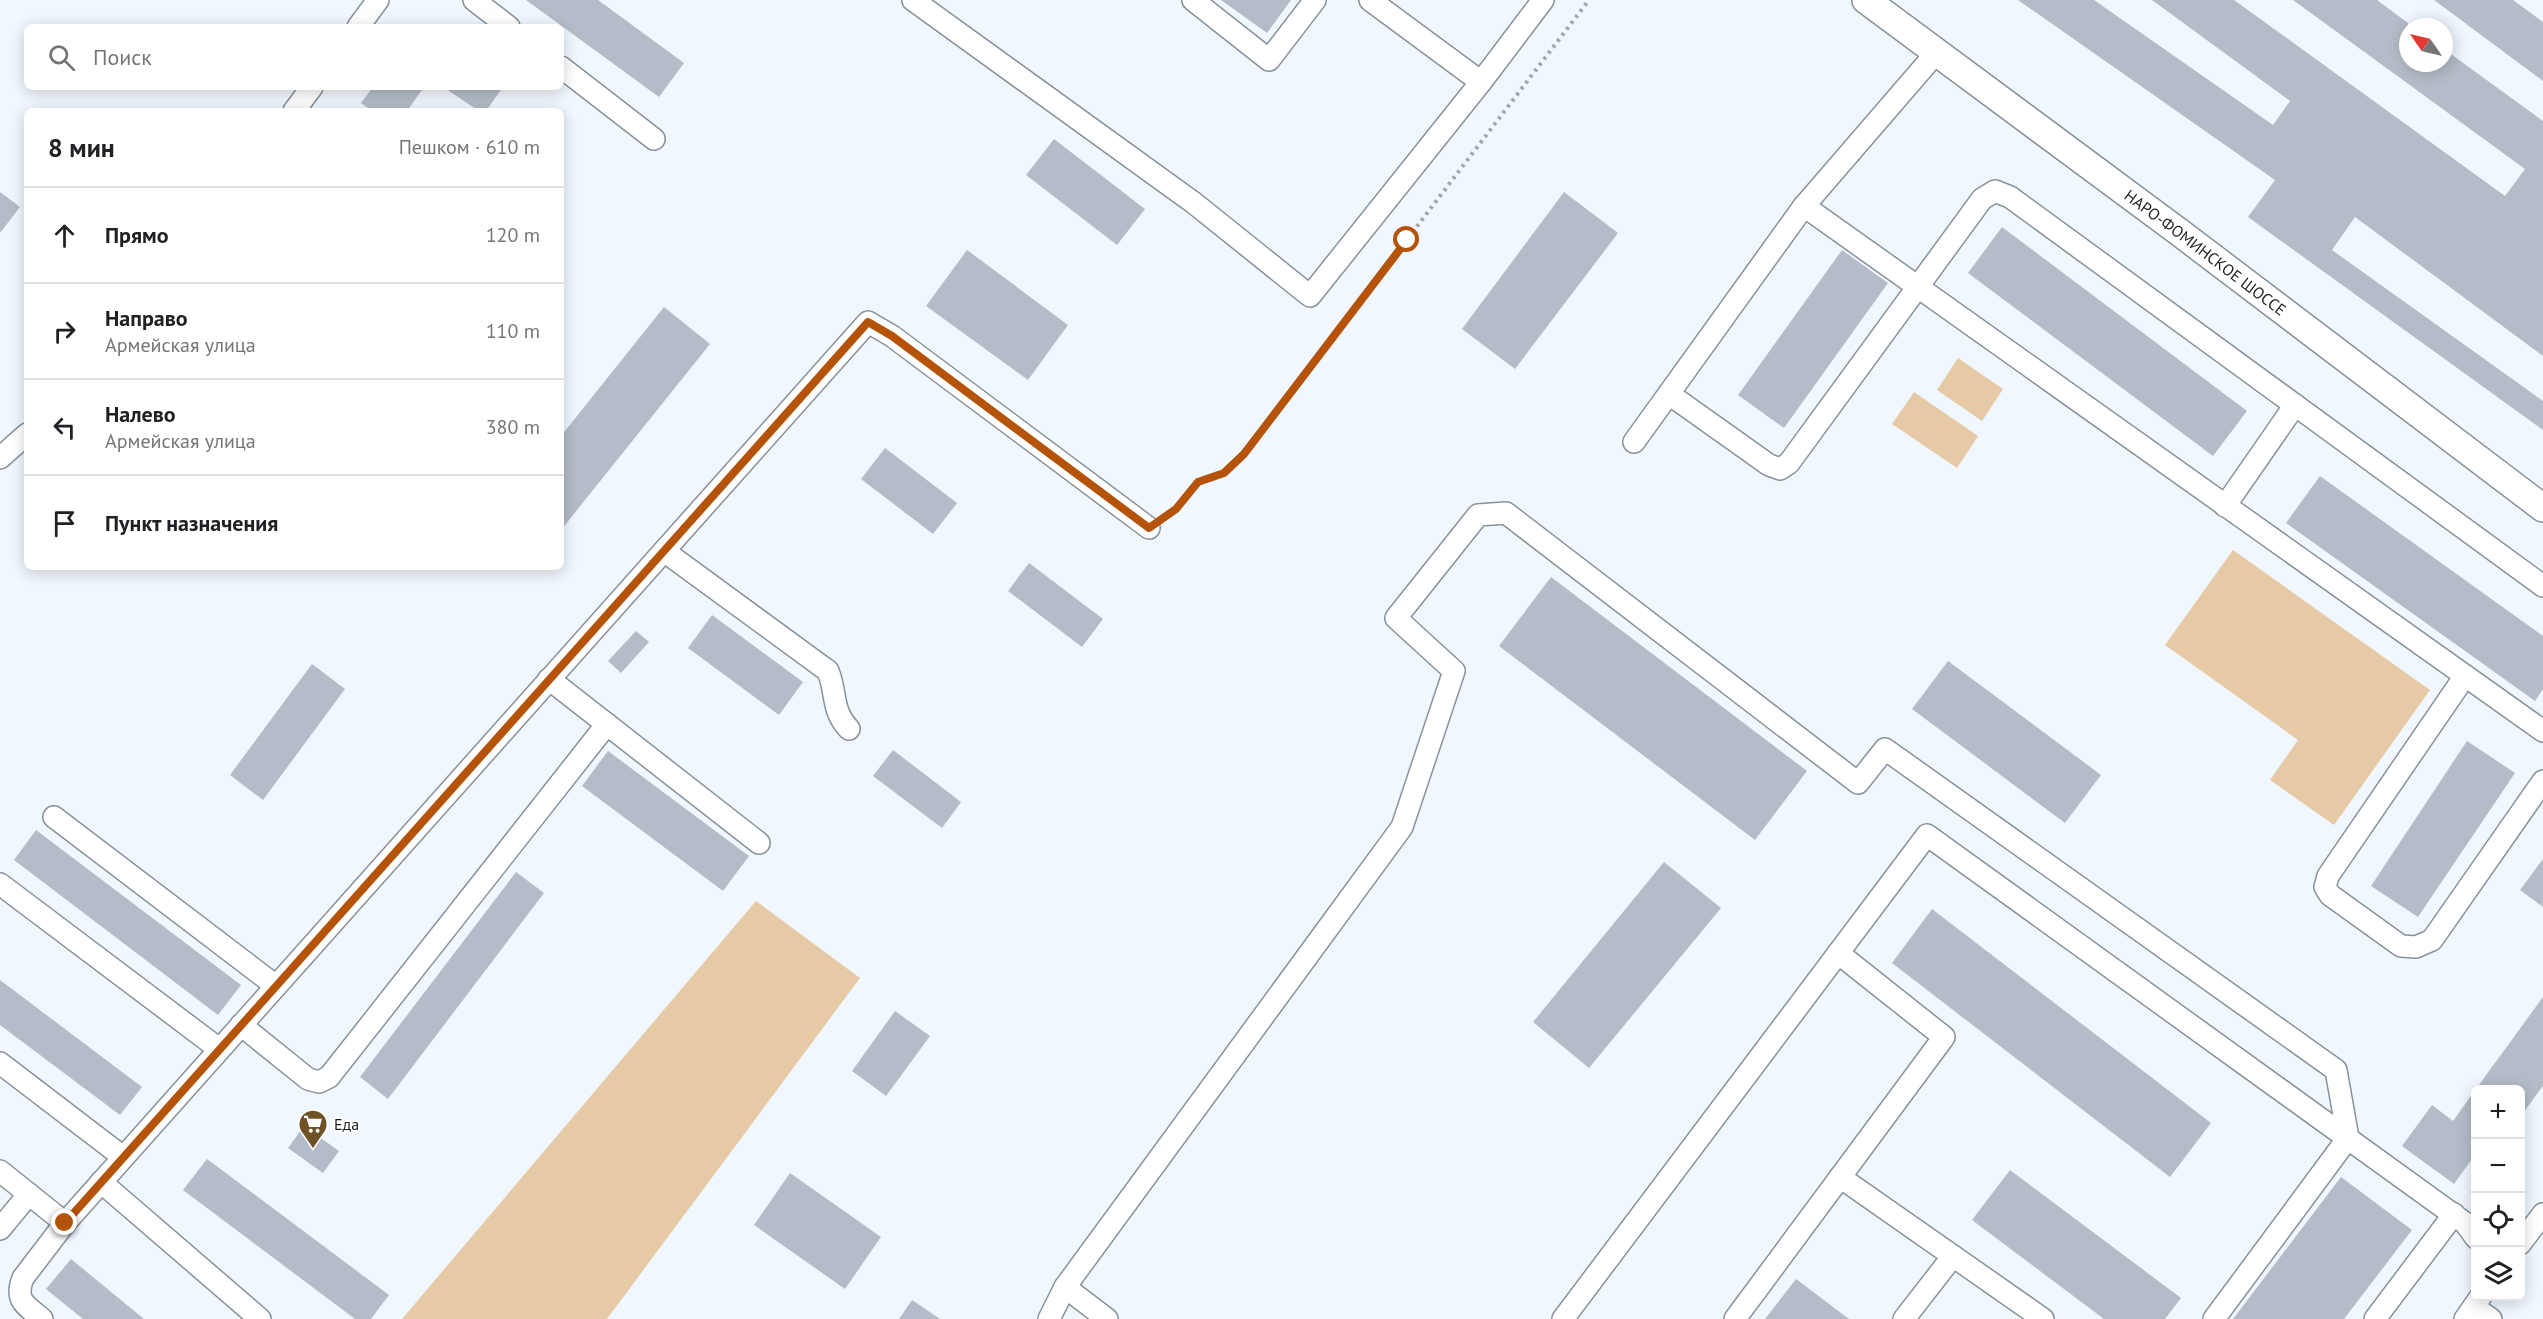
<!DOCTYPE html>
<html lang="ru">
<meta charset="utf-8">
<style>
:root{--surface:#fff;--page:#f6f6f6;--text:#202124;--muted:#757577;--line:#e0e0e0}
body{margin:0;font-family:"PT Sans",sans-serif;background:var(--page);color:var(--text)}
.controls{position:absolute;right:18px;bottom:18px;display:grid;overflow:hidden;border-radius:9px;box-shadow:0 3px 15px #0003}
.controls button{width:54px;height:54px;display:grid;place-items:center;padding:0;border:0;border-bottom:2px solid var(--line);background:var(--surface);color:var(--text);font:30px sans-serif}
.compass{position:absolute;left:2399px;top:18px;width:54px;height:54px;border-radius:50%;background:var(--surface);box-shadow:0 3px 15px #0003;rotate:304deg}
.stop{position:absolute;width:18px;height:18px;margin:-14px;border:4px solid #b45309;border-radius:50%;background:#fff}
.stop.end{background:#b45309;border-color:#fff;box-shadow:0 2px 6px #0008}
.list{margin:0;padding:0;list-style:none}
h2{display:flex;justify-content:space-between;align-items:center;height:78px;margin:0;padding:0 24px;font-size:26px}
h2 small{font-size:20px;font-weight:400;color:var(--muted)}
.list li{display:grid;grid-template-columns:39px 1fr auto;gap:18px;align-items:center;box-sizing:border-box;height:96px;padding:0 24px;border-top:2px solid var(--line)}
.list b{display:block;font-size:22px;white-space:nowrap}
.list p{margin:0;font-size:20px;white-space:nowrap;color:var(--muted)}
.list em{font-size:20px;font-style:normal;color:var(--muted)}
.icon{flex:none;width:33px;height:33px;fill:none;stroke:currentColor;stroke-width:2;stroke-linecap:round;stroke-linejoin:round}
.map{position:relative;flex:none;width:2543px;height:1319px;overflow:hidden}
.search{position:absolute;background:var(--surface);box-shadow:0 3px 15px #0003;left:24px;top:24px;width:540px;height:66px;display:flex;align-items:center;gap:15px;box-sizing:border-box;padding:0 21px;border-radius:9px;color:var(--muted);font-size:22px}
.panel{position:absolute;background:var(--surface);box-shadow:0 3px 15px #0003;left:24px;top:108px;width:540px;height:462px;border-radius:9px}
.map>svg:first-child{display:block}
</style>
<div class="map">
<svg width="2543" height="1319" viewBox="0 0 2543 1319">
<rect width="100%" height="100%" fill="#f1f7fe"/>
<g fill="#e6caa6">
<path d="M 1958,358 L 2003,389 L 1982,421 L 1937,390 Z"/>
<path d="M 1914,392 L 1978,436 L 1957,468 L 1892,424 Z"/>
<path d="M 2233,550 L 2430,690 L 2334,825 L 2270,780 L 2298,740 L 2165,645 Z"/>
<path d="M 756,901 L 860,978 L 607,1319 L 402,1319 Z"/>
</g>
<g fill="#b3bcc8">
<path d="M 526,0 L 598,0 L 684,63 L 659,97 Z"/>
<path d="M 1221,0 L 1291,0 L 1267,33 Z"/>
<path d="M 2018,0 L 2094,0 L 2273,125 L 2290,101 L 2152,0 L 2234,0 L 2505,196 L 2525,169 L 2293,0 L 2377,0 L 2408,23 L 2408,63 L 2444,63 L 2444,49 L 2543,121 L 2543,356 L 2355,217 L 2332,250 L 2543,401 L 2543,430 L 2248,217 L 2275,180 Z"/>
<path d="M 2434,0 L 2513,0 L 2543,22 L 2543,81 Z"/>
<path d="M 373,87 L 424,87 L 407,111 L 372,111 L 361,103 Z"/>
<path d="M 443,87 L 503,87 L 486,111 L 479,111 Z"/>
<path d="M 1054,139 L 1145,209 L 1117,245 L 1026,175 Z"/>
<path d="M 0,192 L 20,207 L 0,233 Z"/>
<path d="M 1564,192 L 1618,233 L 1515,369 L 1462,329 Z"/>
<path d="M 2002,227 L 2247,411 L 2213,456 L 1968,273 Z"/>
<path d="M 967,250 L 1068,325 L 1028,380 L 926,306 Z"/>
<path d="M 1842,250 L 1888,283 L 1784,428 L 1738,395 Z"/>
<path d="M 664,307 L 710,344 L 561,530 L 561,436 Z"/>
<path d="M 885,448 L 957,503 L 933,534 L 861,479 Z"/>
<path d="M 2320,476 L 2543,636 L 2543,689 L 2535,701 L 2286,523 Z"/>
<path d="M 1029,563 L 1103,619 L 1082,647 L 1008,591 Z"/>
<path d="M 1551,577 L 1807,771 L 1755,840 L 1499,646 Z"/>
<path d="M 712,615 L 803,682 L 779,715 L 688,648 Z"/>
<path d="M 636,631 L 649,642 L 621,673 L 608,661 Z"/>
<path d="M 1948,661 L 2101,775 L 2065,823 L 1912,709 Z"/>
<path d="M 312,664 L 345,689 L 263,800 L 230,775 Z"/>
<path d="M 2467,741 L 2515,773 L 2418,917 L 2371,886 Z"/>
<path d="M 893,750 L 961,802 L 942,828 L 873,776 Z"/>
<path d="M 608,751 L 749,856 L 723,891 L 582,786 Z"/>
<path d="M 36,830 L 241,985 L 218,1015 L 14,860 Z"/>
<path d="M 2543,859 L 2543,907 L 2520,890 Z"/>
<path d="M 1664,862 L 1721,908 L 1589,1068 L 1533,1022 Z"/>
<path d="M 516,872 L 544,893 L 388,1099 L 360,1077 Z"/>
<path d="M 1932,909 L 2211,1123 L 2170,1177 L 1892,963 Z"/>
<path d="M 0,980 L 142,1087 L 120,1115 L 0,1025 Z"/>
<path d="M 2543,997 L 2543,1086 L 2520,1117 L 2520,1089 L 2476,1089 Z"/>
<path d="M 895,1011 L 930,1036 L 886,1096 L 852,1071 Z"/>
<path d="M 2475,1090 L 2475,1155 L 2454,1184 L 2402,1146 L 2432,1105 L 2453,1121 Z"/>
<path d="M 304,1126 L 339,1151 L 323,1173 L 288,1148 Z"/>
<path d="M 207,1159 L 389,1295 L 371,1319 L 355,1319 L 183,1190 Z"/>
<path d="M 2010,1170 L 2181,1298 L 2165,1319 L 2104,1319 L 1972,1220 Z"/>
<path d="M 790,1173 L 881,1237 L 845,1289 L 754,1225 Z"/>
<path d="M 2341,1177 L 2412,1230 L 2344,1319 L 2233,1319 Z"/>
<path d="M 71,1259 L 144,1319 L 83,1319 L 46,1289 Z"/>
<path d="M 1796,1279 L 1849,1319 L 1765,1319 Z"/>
<path d="M 912,1300 L 940,1319 L 899,1319 Z"/>
</g>
<g fill="none" stroke-linecap="round" stroke-linejoin="round">
<g stroke="#88919c" stroke-width="24">
<g id="minor">
<path d="M 474,0 L 509,27"/>
<path d="M 913,0 L 1194,203 L 1310,296 L 1481,82 L 1543,0"/>
<path d="M 1193,0 L 1269,60 L 1315,0"/>
<path d="M 1370,0 L 1481,82"/>
<path d="M 358,27 L 378,0"/>
<path d="M 561,67 L 654,139"/>
<path d="M 294,111 L 312,87"/>
<path d="M 1804,206 L 2543,731"/>
<path d="M 1669,394 L 1769,465 L 1780,469 L 1789,463 L 1982,199 L 1995,191 L 2010,197 L 2543,586"/>
<path d="M 1634,442 L 1804,206 L 1936,53"/>
<path d="M 0,458 L 27,434"/>
<path d="M 2225,506 L 2295,405"/>
<path d="M 664,551 L 828,671 C 837,693 831,710 849,729"/>
<path d="M 2465,676 L 2328,876 L 2325,887 L 2330,895 L 2401,946 L 2416,947 L 2432,940 L 2543,781"/>
<path d="M 549,679 L 759,843"/>
<path d="M 54,817 L 276,986"/>
<path d="M 0,884 L 219,1049"/>
<path d="M 241,1025 L 308,1079 L 319,1082 L 329,1077 L 607,724"/>
<path d="M 0,1063 L 123,1157"/>
<path d="M 0,1171 L 65,1223 L 868,322 L 892,336 L 1149,528"/>
<path d="M 1840,1177 L 2043,1319"/>
<path d="M 101,1182 L 260,1319"/>
<path d="M 0,1229 L 29,1194"/>
<path d="M 2520,1244 L 2543,1214"/>
<path d="M 1065,1287 L 1402,827 L 1454,671 L 1396,618 L 1478,515 L 1506,513 L 1858,783 L 1885,749 L 2336,1070 L 2348,1138 L 2214,1319"/>
<path d="M 2474,1307 L 2491,1319"/>
<path d="M 42,1319 C 26,1305 14,1301 23,1278 L 65,1223"/>
<path d="M 1049,1319 L 1065,1287 L 1107,1319"/>
<path d="M 1563,1319 L 1927,835 L 2465,1223 L 2476,1238"/>
<path d="M 1735,1319 L 1944,1037 L 1838,953"/>
<path d="M 1904,1319 L 1953,1256"/>
<path d="M 2375,1319 L 2454,1214"/>
<path d="M 2465,1319 L 2481,1296"/>
</g>
</g>
<g stroke="#88919c" stroke-width="30">
<g id="major">
<path id="s1" d="M 1866,0 L 2179,232 L 2543,508"/>
</g>
</g>
<path stroke="#a2a7ad" stroke-width="4" stroke-dasharray="3 4.5" stroke-linecap="butt" d="M 1164,517 L 1176,509 L 1198,482 L 1224,473 L 1244,454 L 1589,0"/>
<use href="#minor" stroke="#fff" stroke-width="21"/>
<use href="#major" stroke="#fff" stroke-width="27"/>
</g>
<g fill="none" stroke-linecap="round" stroke-linejoin="round">
<path stroke="#b45309" stroke-width="8" d="M 65,1223 L 868,322 L 892,336 L 1149,528 L 1176,509 L 1198,482 L 1224,473 L 1244,454 L 1407,240"/>
</g>
<defs>
<g id="supermarket-pin" transform="scale(1.5)"><path d="M0 17L-7.5 6A9.5 9.5 0 1 1 7.5 6Z" fill="#705227" stroke="#fff"/><path d="M-6-5.5h2.5l.6 2H6L4.5 2H-2.5L-4.4-4H-6ZM-1.5 3.2a1.3 1.3 0 1 0 .1 0ZM3 3.2a1.3 1.3 0 1 0 .1 0Z" fill="#fff"/></g>
</defs>
<g fill-rule="evenodd">
<use href="#supermarket-pin" x="313" y="1124"/>
</g>
<g text-anchor="middle" stroke-width="4.5" stroke-linejoin="round" paint-order="stroke">
<g font-size="16" fill="#1c2024" stroke="#fff">
<text dy="6" stroke="none"><textPath href="#s1" startOffset="423">НАРО-ФОМИНСКОЕ ШОССЕ</textPath></text>
</g>
<g font-size="16" fill="#1c2024" stroke="#fff" text-anchor="start">
<text x="334" y="1130">Еда</text>
</g>
</g>
</svg>
<div class="controls">
<button>+</button>
<button>−</button>
<button><svg class="icon" aria-label="locate" viewBox="0 0 24 24"><circle cx="12" cy="12" r="6"/><path d="M12 2v4M12 18v4M2 12h4M18 12h4"/></svg></button>
<button><svg class="icon" aria-label="layers" viewBox="0 0 24 24"><path d="M12 4l9 5-9 5-9-5zM3 14l9 5 9-5"/></svg></button>
</div>
<svg class="compass" viewBox="-18 -18 36 36"><path d="M0-13l5 13h-10z" fill="#e53935"/><path d="M0 13l5-13h-10z" fill="#757577"/></svg>
<div class="stop" style="left:1407px;top:240px"></div>
<div class="stop end" style="left:65px;top:1223px"></div>
<div class="search"><svg class="icon" aria-label="search" viewBox="0 0 24 24"><circle cx="10" cy="10" r="6"/><path d="M15 15l6 6"/></svg>Поиск</div>
<section class="panel">
<h2>8 мин<small>Пешком · 610 m</small></h2>
<ul class="list">
<li><svg class="icon" aria-label="ahead" viewBox="0 0 24 24"><path d="M12 20V5M6 11l6-6 6 6"/></svg><div><b>Прямо</b></div><em>120 m</em></li>
<li><svg class="icon" aria-label="right" viewBox="0 0 24 24"><path d="M7 20v-9h11M14 6l5 5-5 5"/></svg><div><b>Направо</b><p>Армейская улица</p></div><em>110 m</em></li>
<li><svg class="icon" aria-label="left" viewBox="0 0 24 24"><path d="M17 20v-9H6M10 6l-5 5 5 5"/></svg><div><b>Налево</b><p>Армейская улица</p></div><em>380 m</em></li>
<li><svg class="icon" aria-label="arrive" viewBox="0 0 24 24"><path d="M6 21V4h12l-3 4 3 4H6"/></svg><div><b>Пункт назначения</b></div></li>
</ul>
</section>
</div>
